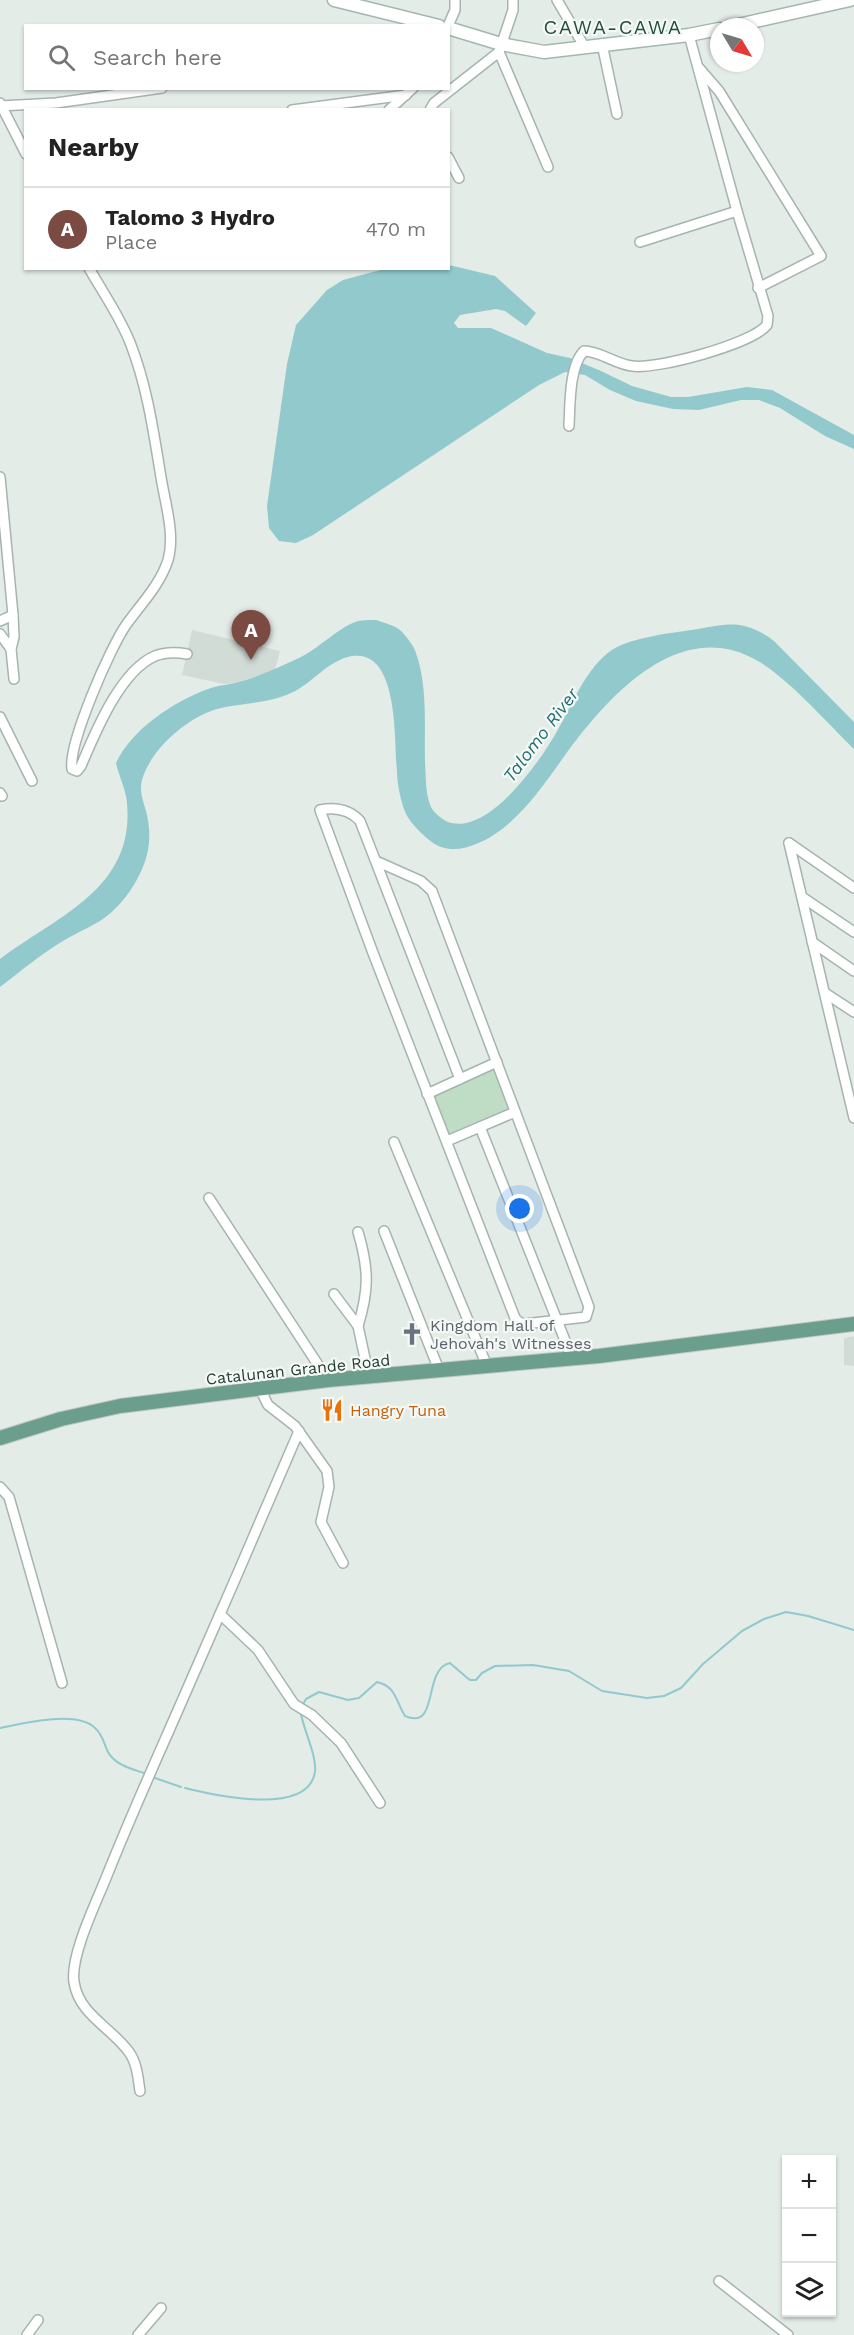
<!DOCTYPE html>
<meta charset="utf-8">
<style>
:root{--surface:#fff;--page:#f6f6f6;--text:#222;--muted:#767676;--line:#e0e0e0;--accent:#7b4a42}
body{margin:0;font-family:"Work Sans",sans-serif;background:var(--page);color:var(--text)}
.controls{position:absolute;right:18px;bottom:18px;display:grid;overflow:hidden;border-radius:0px;box-shadow:0 2px 4px #0004}
.controls button{width:54px;height:54px;display:grid;place-items:center;padding:0;border:0;border-bottom:2px solid var(--line);background:var(--surface);color:var(--text);font:30px sans-serif}
.compass{position:absolute;left:710px;top:18px;width:54px;height:54px;border-radius:50%;background:var(--surface);box-shadow:0 2px 4px #0004;rotate:128deg}
.you{position:absolute;left:520px;top:1209px;width:21px;height:21px;margin:-15px;border:4px solid #fff;border-radius:50%;background:#1a73e8;box-shadow:0 0 0 9px #1a73e833}
.badge{display:grid;place-items:center;width:39px;height:39px;border-radius:50%;background:var(--accent);color:#fff;font-size:20px;font-weight:700}
.pin{position:absolute;translate:-50% -50px;filter:drop-shadow(0 2px 3px #0008)}
.pin::after{content:'';position:absolute;top:32px;width:21px;height:18px;background:inherit;clip-path:polygon(0 0,100% 0,50% 100%)}
.list{margin:0;padding:0;list-style:none}
h2{display:flex;justify-content:space-between;align-items:center;height:78px;margin:0;padding:0 24px;font-size:26px}
h2 small{font-size:20px;font-weight:400;color:var(--muted)}
.list li{display:grid;grid-template-columns:39px 1fr auto;gap:18px;align-items:center;box-sizing:border-box;height:84px;padding:0 24px;border-top:2px solid var(--line)}
.list b{display:block;font-size:22px;white-space:nowrap}
.list p{margin:0;font-size:20px;white-space:nowrap;color:var(--muted)}
.list em{font-size:20px;font-style:normal;color:var(--muted)}
.icon{flex:none;width:33px;height:33px;fill:none;stroke:currentColor;stroke-width:2;stroke-linecap:round;stroke-linejoin:round}
.map{position:relative;flex:none;width:854px;height:2335px;overflow:hidden}
.search{position:absolute;background:var(--surface);box-shadow:0 2px 4px #0004;left:24px;top:24px;width:426px;height:66px;display:flex;align-items:center;gap:15px;box-sizing:border-box;padding:0 21px;border-radius:0px;color:var(--muted);font-size:22px}
.panel{position:absolute;background:var(--surface);box-shadow:0 2px 4px #0004;left:24px;top:108px;width:426px;height:162px;border-radius:0px}
.map>svg:first-child{display:block}
</style>
<div class="map">
<svg width="854" height="2335" viewBox="0 0 854 2335">
<rect width="100%" height="100%" fill="#e4ece8"/>
<g fill="#d2dcd7">
<path d="M 192,630 L 280,651 L 275,670 L 237,683 L 224,684 L 182,675 Z"/>
<path d="M 854,1336 L 854,1366 L 844,1365 L 844,1338 Z"/>
</g>
<path fill="#bfdcc4" d="M 493,1068 L 509,1108 L 449,1134 L 434,1095 Z"/>
<g fill="#91c9cd">
<path d="M 449,265 L 495,276 L 536,313 L 526,326 L 505,311 L 496,309 L 460,315 L 454,323 L 458,328 L 491,328 L 547,353 L 570,358 L 601,371 L 632,386 L 671,397 L 688,397 L 747,387 L 772,390 L 854,435 L 854,449 L 825,436 L 780,408 L 759,400 L 741,400 L 699,410 L 673,409 L 636,401 L 610,390 L 585,375 L 565,372 L 539,385 L 313,535 L 296,543 L 279,541 L 269,528 L 267,506 L 287,364 L 296,325 L 327,290 L 343,280 L 384,269 L 448,268 Z"/>
<path d="M 376,620 C 384,623 395,625 401,631 C 406,636 414,646 416,653 C 428,687 424,727 425,762 C 426,775 425,794 431,807 C 433,812 443,820 448,822 C 486,835 533,770 550,743 C 569,714 581,674 609,652 C 627,638 670,633 692,630 C 728,624 743,618 774,641 L 854,722 L 854,749 C 826,722 791,681 758,661 C 678,614 605,700 563,758 C 540,790 514,829 476,844 C 460,851 442,852 428,839 C 419,831 408,821 404,809 C 400,797 397,783 397,771 C 394,743 400,649 352,656 C 328,660 312,684 291,693 C 269,703 245,703 221,708 C 190,715 151,748 142,780 C 139,791 143,801 146,811 C 154,842 147,865 130,891 C 108,922 94,923 63,941 C 41,954 21,971 0,987 L 0,959 C 57,916 135,889 127,803 C 126,790 119,776 116,763 C 132,729 173,702 208,689 C 218,685 229,685 239,682 C 260,676 280,667 299,658 C 317,650 340,626 358,621 C 363,620 370,620 376,620 Z"/>
</g>
<g fill="none" stroke-linecap="round" stroke-linejoin="round">
<g stroke="#91c9cd" stroke-width="2">
<path d="M 302,1706 L 306,1699 L 319,1692 L 348,1700 L 359,1698 L 377,1682 C 396,1686 396,1702 405,1716 C 440,1731 422,1669 450,1663 L 465,1676 L 470,1680 L 476,1680 L 482,1673 L 495,1666 L 533,1665 L 569,1671 L 602,1691 L 647,1698 L 664,1696 L 681,1688 L 703,1664 L 742,1631 L 764,1619 L 786,1612 L 808,1616 L 854,1630"/>
<path d="M 0,1728 C 23,1723 77,1710 95,1728 C 103,1735 104,1744 108,1752 C 115,1765 132,1769 144,1773"/>
<path d="M 152,1777 L 181,1787"/>
<path d="M 185,1788 C 213,1795 308,1817 315,1772 C 317,1756 304,1731 301,1714"/>
</g>
<g stroke="#a7b4ae" stroke-width="12">
<g id="street">
<path d="M 557,0 L 584,46"/>
<path d="M 448,26 L 455,10 L 455,0"/>
<path d="M 602,44 L 617,114"/>
<path d="M 499,52 L 548,167"/>
<path d="M 699,68 L 719,91 L 821,256 L 758,288"/>
<path d="M 0,103 L 26,154"/>
<path d="M 0,106 L 56,103 L 162,88"/>
<path d="M 292,110 L 406,95"/>
<path d="M 389,110 L 413,88"/>
<path d="M 430,110 L 434,103 L 499,52 L 513,10 L 513,0"/>
<path d="M 448,157 L 459,178"/>
<path d="M 640,242 L 737,211"/>
<path d="M 89,268 C 103,293 121,318 131,345 C 148,389 154,436 162,483 C 166,506 175,536 168,560 C 160,585 141,604 126,625 C 110,648 68,744 72,769 L 77,771 L 81,766 C 95,733 120,671 155,656 C 165,652 176,652 187,654"/>
<path d="M 569,426 C 570,406 569,366 584,351 C 600,351 615,364 632,366 C 656,370 752,344 767,325 L 768,316 L 737,211 L 689,35"/>
<path d="M 0,477 L 13,615 L 14,637 L 11,649 L 14,679"/>
<path d="M 0,621 L 13,615"/>
<path d="M 0,634 L 11,649"/>
<path d="M 0,717 L 32,781"/>
<path d="M 0,793 L 2,796"/>
<path d="M 789,843 L 854,1118"/>
<path d="M 789,843 L 854,888"/>
<path d="M 376,861 L 421,881 L 432,891 L 589,1307 L 586,1317 L 524,1324 L 519,1322 L 515,1318 L 373,953 L 320,810 C 335,807 349,809 360,821 L 460,1079"/>
<path d="M 802,897 L 854,932"/>
<path d="M 812,942 L 854,971"/>
<path d="M 825,993 L 854,1012"/>
<path d="M 427,1094 L 497,1062"/>
<path d="M 480,1127 L 572,1358"/>
<path d="M 447,1141 L 515,1112"/>
<path d="M 394,1142 L 487,1366"/>
<path d="M 209,1198 L 328,1380"/>
<path d="M 384,1231 L 439,1370"/>
<path d="M 358,1232 C 369,1269 369,1290 358,1326"/>
<path d="M 334,1294 L 358,1326 L 369,1377"/>
<path d="M 260,1389 L 268,1405 L 295,1426 L 327,1471 L 329,1487 L 321,1522 L 343,1563"/>
<path d="M 0,1487 L 9,1497 L 62,1683"/>
<path d="M 220,1614 L 258,1650 L 294,1704 L 312,1715 L 341,1743 L 380,1803"/>
<path d="M 140,2091 C 138,2078 137,2063 129,2052 C 111,2027 79,2015 74,1982 C 70,1956 96,1903 106,1878 C 133,1810 163,1745 192,1678 C 228,1596 264,1513 299,1431"/>
<path d="M 719,2281 L 788,2335"/>
<path d="M 27,2335 L 38,2320"/>
<path d="M 138,2335 L 161,2308"/>
</g>
</g>
<g stroke="#a3b7af" stroke-width="15">
<g id="secondary">
<path d="M 334,0 L 439,26"/>
<path d="M 729,27 L 850,0"/>
<path d="M 448,28 L 501,44 L 544,52 L 689,35 L 719,29"/>
</g>
</g>
<g stroke="#c2c9c6" stroke-width="16">
<path id="primary" d="M 0,1438 L 61,1419 L 120,1406 L 328,1380 L 599,1356 L 854,1324"/>
</g>
<use href="#street" stroke="#fff" stroke-width="9"/>
<use href="#secondary" stroke="#fff" stroke-width="12"/>
<use href="#primary" stroke="#6c9e8d" stroke-width="14"/>
</g>
<defs>
<g id="church-bare" transform="scale(1.8)"><path d="M-1.2-6h2.4v3.5h3.3v2.4h-3.3V6h-2.4V-.1h-3.3v-2.4h3.3Z" fill="#6b7280" stroke="#f5f9f6" stroke-width="2.5" paint-order="stroke"/></g>
<g id="restaurant-bare" transform="scale(1.8)"><path d="M-5-6h1v4h1v-4h1v4h1v-4h1v5L-1.5 .5V6h-2V.5L-5-1ZM5-6V6H3V1.5H1.5Q1.5-4 5-6Z" fill="#e8710a" stroke="#f5f9f6" stroke-width="2.5" paint-order="stroke"/></g>
</defs>
<g fill-rule="evenodd">
<use href="#church-bare" x="412" y="1334"/>
<use href="#restaurant-bare" x="332" y="1410"/>
</g>
<g text-anchor="middle" stroke-width="4.5" stroke-linejoin="round" paint-order="stroke">
<g font-size="16" fill="#5b616d" stroke="#f5f9f6" text-anchor="start">
<text x="430" y="1331">Kingdom Hall of<tspan x="430" dy="18">Jehovah's Witnesses</tspan></text>
</g>
<g font-size="16" fill="#253d34" stroke="#f5f9f6">
<text transform="translate(298 1369) rotate(-6)" y="6">Catalunan Grande Road</text>
</g>
<g font-size="16" fill="#c56008" stroke="#f5f9f6" text-anchor="start">
<text x="350" y="1416">Hangry Tuna</text>
</g>
<g font-size="18" font-style="italic" fill="#236e74" stroke="#f5f9f6">
<text transform="translate(541 735) rotate(-53)" y="6">Talomo River</text>
</g>
<g font-size="20" letter-spacing="1.5" fill="#224e3f" stroke="#f5f9f6">
<text x="613" y="34">CAWA-CAWA</text>
</g>
</g>
</svg>
<div class="controls">
<button>+</button>
<button>−</button>
<button><svg class="icon" aria-label="layers" viewBox="0 0 24 24"><path d="M12 4l9 5-9 5-9-5zM3 14l9 5 9-5"/></svg></button>
</div>
<svg class="compass" viewBox="-18 -18 36 36"><path d="M0-13l5 13h-10z" fill="#e53935"/><path d="M0 13l5-13h-10z" fill="#767676"/></svg>
<div class="you"></div>
<div class="pin badge" style="left:251px;top:660px">A</div>
<div class="search"><svg class="icon" aria-label="search" viewBox="0 0 24 24"><circle cx="10" cy="10" r="6"/><path d="M15 15l6 6"/></svg>Search here</div>
<section class="panel">
<h2>Nearby<small></small></h2>
<ul class="list">
<li><span class="badge">A</span><div><b>Talomo 3 Hydro</b><p>Place</p></div><em>470 m</em></li>
</ul>
</section>
</div>
